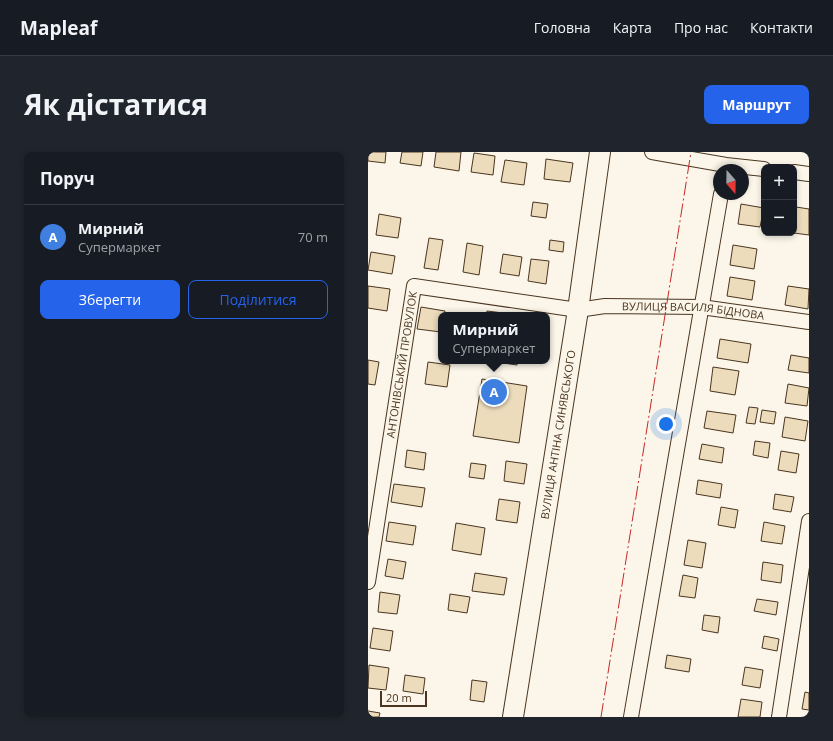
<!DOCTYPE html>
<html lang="uk">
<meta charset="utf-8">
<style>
:root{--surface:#171b24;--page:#20242c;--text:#f1f3f6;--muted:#9ea1a6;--line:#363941;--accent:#2563eb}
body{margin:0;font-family:"Open Sans",sans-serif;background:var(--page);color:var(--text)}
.controls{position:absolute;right:12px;top:12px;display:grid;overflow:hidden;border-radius:8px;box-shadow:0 2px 6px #0003}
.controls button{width:36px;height:36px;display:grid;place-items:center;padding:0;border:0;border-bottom:1px solid var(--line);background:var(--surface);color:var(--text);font:20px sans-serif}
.compass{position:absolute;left:345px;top:12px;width:36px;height:36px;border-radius:50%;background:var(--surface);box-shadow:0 2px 6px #0003;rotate:160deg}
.scale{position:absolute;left:12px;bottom:10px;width:47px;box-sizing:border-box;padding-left:4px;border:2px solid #4a3520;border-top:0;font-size:11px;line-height:14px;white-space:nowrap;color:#4a3520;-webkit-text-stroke:3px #fbf6e9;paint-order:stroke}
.you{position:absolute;left:298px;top:272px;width:14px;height:14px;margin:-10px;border:3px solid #fff;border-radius:50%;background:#1a73e8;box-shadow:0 0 0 6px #1a73e833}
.badge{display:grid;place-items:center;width:26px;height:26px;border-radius:50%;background:var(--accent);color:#fff;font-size:13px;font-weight:700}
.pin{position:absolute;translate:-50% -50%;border:2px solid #fff;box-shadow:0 1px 4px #0006}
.popup{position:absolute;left:70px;top:160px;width:112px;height:52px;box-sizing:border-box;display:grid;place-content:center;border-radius:8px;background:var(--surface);filter:drop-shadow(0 1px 3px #0005);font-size:13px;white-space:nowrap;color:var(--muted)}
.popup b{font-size:15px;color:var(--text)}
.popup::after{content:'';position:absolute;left:50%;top:100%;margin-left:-8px;border:8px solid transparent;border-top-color:var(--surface)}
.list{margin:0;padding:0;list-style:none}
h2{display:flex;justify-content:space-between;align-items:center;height:52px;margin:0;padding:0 16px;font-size:17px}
h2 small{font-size:13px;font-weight:400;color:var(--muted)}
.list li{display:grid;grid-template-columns:26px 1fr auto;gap:12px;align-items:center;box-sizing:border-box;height:64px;padding:0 16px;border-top:1px solid var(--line)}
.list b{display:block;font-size:15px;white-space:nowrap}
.list p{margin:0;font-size:13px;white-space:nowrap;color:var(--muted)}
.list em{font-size:13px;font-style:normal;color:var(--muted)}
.actions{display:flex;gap:8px;padding:12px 16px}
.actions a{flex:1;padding:9px 0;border:1px solid var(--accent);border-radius:8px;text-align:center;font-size:14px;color:var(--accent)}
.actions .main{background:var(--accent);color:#fff}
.map{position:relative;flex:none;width:441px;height:565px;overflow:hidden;border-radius:8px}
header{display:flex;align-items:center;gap:24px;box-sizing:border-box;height:56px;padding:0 20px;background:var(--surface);border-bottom:1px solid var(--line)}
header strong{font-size:19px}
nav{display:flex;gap:22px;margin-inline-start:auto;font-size:14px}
.intro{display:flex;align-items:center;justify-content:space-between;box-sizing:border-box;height:96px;padding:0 24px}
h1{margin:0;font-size:28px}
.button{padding:10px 18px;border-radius:8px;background:var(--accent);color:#fff;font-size:14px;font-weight:700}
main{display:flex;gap:24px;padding:0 24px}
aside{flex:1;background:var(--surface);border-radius:8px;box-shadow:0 2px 6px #0003}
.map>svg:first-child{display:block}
</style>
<header>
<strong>Mapleaf</strong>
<nav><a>Головна</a><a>Карта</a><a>Про нас</a><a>Контакти</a></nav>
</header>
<div class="intro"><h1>Як дістатися</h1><a class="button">Маршрут</a></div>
<main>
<aside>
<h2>Поруч<small></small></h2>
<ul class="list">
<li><span class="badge" style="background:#3f7fe0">A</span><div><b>Мирний</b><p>Супермаркет</p></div><em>70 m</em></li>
</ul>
<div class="actions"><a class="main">Зберегти</a><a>Поділитися</a></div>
</aside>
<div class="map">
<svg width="441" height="565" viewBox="0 0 441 565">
<rect width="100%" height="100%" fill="#fbf6e9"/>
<g fill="#ecdcbc" stroke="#4a3520">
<path d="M 0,0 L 18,0 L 17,11 L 0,9 Z"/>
<path d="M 34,0 L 55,0 L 53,14 L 32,11 Z"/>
<path d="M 68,0 L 93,0 L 91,19 L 66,15 Z"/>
<path d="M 106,1 L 127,4 L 125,23 L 103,20 Z"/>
<path d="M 178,7 L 205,11 L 202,30 L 176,27 Z"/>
<path d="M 137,8 L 159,11 L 156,33 L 133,30 Z"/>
<path d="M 165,50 L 180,52 L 178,66 L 163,64 Z"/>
<path d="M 373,52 L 396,56 L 392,75 L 370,72 Z"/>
<path d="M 428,55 L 441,57 L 441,83 L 426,81 L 426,67 Z"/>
<path d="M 11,62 L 33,66 L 30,86 L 8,83 Z"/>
<path d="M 61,86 L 75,88 L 70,118 L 56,116 Z"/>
<path d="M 182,88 L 196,90 L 195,100 L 181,98 Z"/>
<path d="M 99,91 L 115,94 L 111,123 L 95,120 Z"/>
<path d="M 365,93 L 389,97 L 386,117 L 362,113 Z"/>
<path d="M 3,100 L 27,104 L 24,122 L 0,118 Z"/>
<path d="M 135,102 L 154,105 L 151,124 L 132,121 Z"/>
<path d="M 163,107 L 181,109 L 178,132 L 160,129 Z"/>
<path d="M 362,125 L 387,129 L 384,148 L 359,144 Z"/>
<path d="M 0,134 L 22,137 L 19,159 L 0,156 Z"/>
<path d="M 420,134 L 441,137 L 440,157 L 417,153 Z"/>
<path d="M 53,155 L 77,159 L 76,163 L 73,163 L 73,180 L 49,177 Z"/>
<path d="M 119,159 L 135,161 L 135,163 L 118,163 Z"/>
<path d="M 352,187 L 383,192 L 380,211 L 349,206 Z"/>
<path d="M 423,203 L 441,206 L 441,221 L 420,218 Z"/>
<path d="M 0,208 L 11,210 L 7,233 L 0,232 Z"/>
<path d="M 135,209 L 150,209 L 149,213 L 135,211 Z"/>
<path d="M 60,210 L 82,213 L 79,235 L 57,232 Z"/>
<path d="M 345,215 L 371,219 L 367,243 L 342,239 Z"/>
<path d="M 114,227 L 159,234 L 151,291 L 105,284 Z"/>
<path d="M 420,232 L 441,236 L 439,254 L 417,251 Z"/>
<path d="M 381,255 L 390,256 L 387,272 L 378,271 Z"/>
<path d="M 394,258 L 408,260 L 406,272 L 392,270 Z"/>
<path d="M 339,259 L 368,263 L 365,281 L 336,276 Z"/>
<path d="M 417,265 L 440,269 L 437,289 L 414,285 Z"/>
<path d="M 387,289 L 402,291 L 400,306 L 385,303 Z"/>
<path d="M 334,292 L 356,296 L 354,311 L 331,307 Z"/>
<path d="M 39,298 L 58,301 L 56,318 L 37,315 Z"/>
<path d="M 413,299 L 431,302 L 428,321 L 410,318 Z"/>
<path d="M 138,309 L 159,312 L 156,332 L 136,329 Z"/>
<path d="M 103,311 L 118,313 L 116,327 L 101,325 Z"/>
<path d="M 330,328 L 354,332 L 352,346 L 328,342 Z"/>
<path d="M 26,332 L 57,336 L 54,355 L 23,350 Z"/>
<path d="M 407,342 L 426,345 L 423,360 L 405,357 Z"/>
<path d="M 131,347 L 152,350 L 149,371 L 128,368 Z"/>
<path d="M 353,355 L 370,358 L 367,376 L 350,373 Z"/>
<path d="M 21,370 L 48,374 L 45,393 L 18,389 Z"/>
<path d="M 396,370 L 417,374 L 414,392 L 393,389 Z"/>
<path d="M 88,371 L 117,376 L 113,403 L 84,398 Z"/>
<path d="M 320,388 L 338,391 L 334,416 L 316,413 Z"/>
<path d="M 20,407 L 38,410 L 35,427 L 17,424 Z"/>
<path d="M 395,410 L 415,413 L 413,431 L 393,428 Z"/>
<path d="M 107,421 L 139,426 L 136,443 L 104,439 Z"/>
<path d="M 315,423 L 330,426 L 327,446 L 311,444 Z"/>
<path d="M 12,440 L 32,443 L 29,462 L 10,460 Z"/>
<path d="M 82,442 L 102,445 L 99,461 L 80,458 Z"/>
<path d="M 389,447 L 410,450 L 408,463 L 386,459 Z"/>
<path d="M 336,463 L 352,465 L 350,481 L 334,478 Z"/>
<path d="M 5,476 L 25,479 L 22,499 L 2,496 Z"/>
<path d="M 396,484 L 411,487 L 409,499 L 394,496 Z"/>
<path d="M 299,503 L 323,507 L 321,520 L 297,516 Z"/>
<path d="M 1,513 L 21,516 L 18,538 L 0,536 Z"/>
<path d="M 377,515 L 395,518 L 392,536 L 374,533 Z"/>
<path d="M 37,523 L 57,526 L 55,542 L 35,539 Z"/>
<path d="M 104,528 L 119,530 L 116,550 L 102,548 Z"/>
<path d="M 437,540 L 441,541 L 441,558 L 434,557 Z"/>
<path d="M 373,547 L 394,550 L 392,565 L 370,565 Z"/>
<path d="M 0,559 L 12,561 L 11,565 L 0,565 Z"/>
</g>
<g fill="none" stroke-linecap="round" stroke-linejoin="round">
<g stroke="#4a3520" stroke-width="16">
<g id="street">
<path d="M 284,0 L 358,13 L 396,17"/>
<path d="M 426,20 L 441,22"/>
<path id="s1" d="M 0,430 L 46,134 L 210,158 L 237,154 L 333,155 L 441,170"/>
<path d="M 263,565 L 353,42"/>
<path d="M 411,565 L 441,369"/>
</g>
</g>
<g stroke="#4a3520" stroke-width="22">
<g id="secondary">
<path id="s2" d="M 145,565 L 210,158 L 232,0"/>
</g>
</g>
<use href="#street" stroke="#fbf6e9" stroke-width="14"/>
<use href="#secondary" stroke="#fbf6e9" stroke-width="20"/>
<path stroke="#c62828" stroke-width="1" stroke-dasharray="14 3 2 3" stroke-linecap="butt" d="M 233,565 L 323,0"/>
</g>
<g text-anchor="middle" stroke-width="3" stroke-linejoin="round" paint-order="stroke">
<g font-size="11" fill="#4a3520" stroke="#fbf6e9">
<text dy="4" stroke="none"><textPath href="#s1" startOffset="581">ВУЛИЦЯ ВАСИЛЯ БІДНОВА</textPath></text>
<text dy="4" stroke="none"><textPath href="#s1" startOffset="220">АНТОНІВСЬКИЙ ПРОВУЛОК</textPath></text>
<text dy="4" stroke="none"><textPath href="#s2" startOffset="286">ВУЛИЦЯ АНТІНА СИНЯВСЬКОГО</textPath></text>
</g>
</g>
</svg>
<div class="controls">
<button>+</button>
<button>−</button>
</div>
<svg class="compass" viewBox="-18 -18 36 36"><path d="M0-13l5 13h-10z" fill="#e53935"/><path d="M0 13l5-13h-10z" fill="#9ea1a6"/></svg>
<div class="scale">20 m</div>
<div class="you"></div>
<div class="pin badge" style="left:126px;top:240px;background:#3f7fe0">A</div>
<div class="popup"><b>Мирний</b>Супермаркет</div>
</div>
</main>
